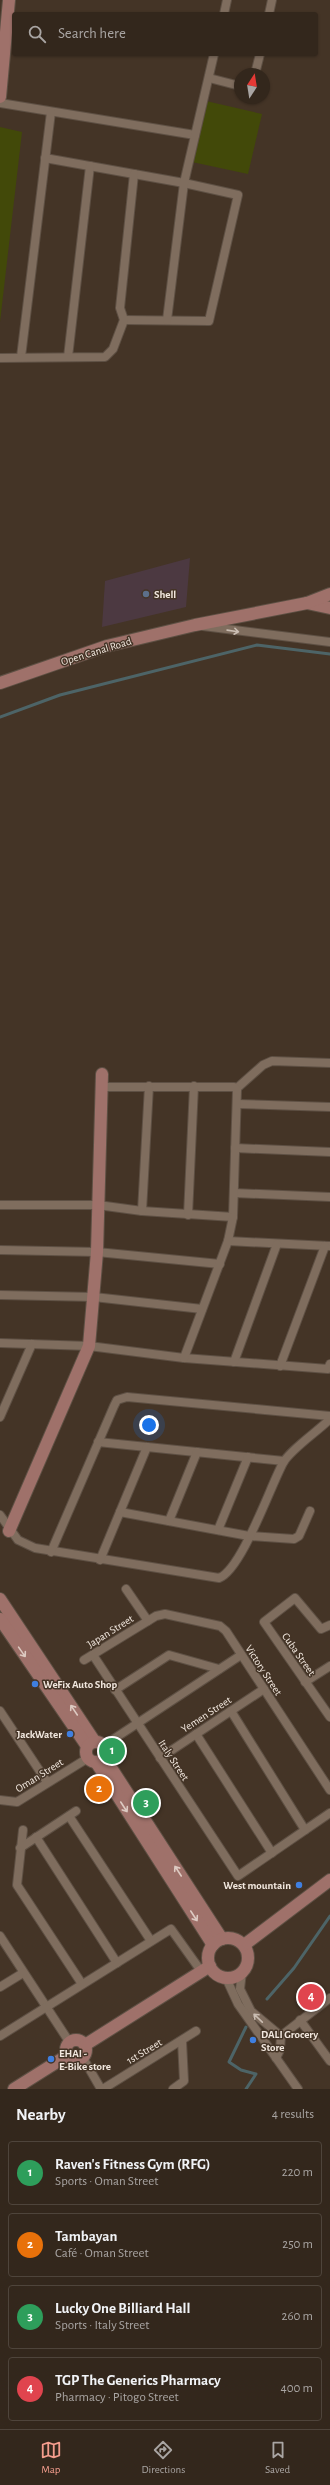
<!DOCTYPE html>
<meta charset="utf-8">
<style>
:root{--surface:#33271c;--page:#3e3329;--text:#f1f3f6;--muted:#a9a5a3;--line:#4e443b;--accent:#f49d8d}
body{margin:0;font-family:"Alegreya Sans",sans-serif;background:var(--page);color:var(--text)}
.compass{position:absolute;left:234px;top:68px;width:36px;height:36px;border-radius:50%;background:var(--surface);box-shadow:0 1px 3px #0004;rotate:12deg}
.you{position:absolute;left:149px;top:1425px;width:14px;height:14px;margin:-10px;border:3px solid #fff;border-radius:50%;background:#1a73e8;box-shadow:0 0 0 6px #1a73e833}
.badge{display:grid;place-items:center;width:26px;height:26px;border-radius:50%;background:var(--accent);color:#fff;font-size:13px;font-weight:700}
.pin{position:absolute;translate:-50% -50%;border:2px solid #fff;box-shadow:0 1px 4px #0006}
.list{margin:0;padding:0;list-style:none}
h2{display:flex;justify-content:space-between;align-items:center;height:52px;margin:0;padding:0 16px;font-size:17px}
h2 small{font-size:13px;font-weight:400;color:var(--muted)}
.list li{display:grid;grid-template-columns:26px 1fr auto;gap:12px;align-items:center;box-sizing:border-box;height:64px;margin:0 8px 8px;padding:0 8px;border:1px solid var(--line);border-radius:4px}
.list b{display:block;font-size:15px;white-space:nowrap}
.list p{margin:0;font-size:13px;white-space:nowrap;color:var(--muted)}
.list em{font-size:13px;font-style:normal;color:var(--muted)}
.icon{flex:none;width:22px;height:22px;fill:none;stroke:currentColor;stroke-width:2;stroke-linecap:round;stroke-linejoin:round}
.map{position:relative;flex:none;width:330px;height:2089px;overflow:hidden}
.search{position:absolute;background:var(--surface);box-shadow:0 1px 3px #0004;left:12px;right:12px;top:12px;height:44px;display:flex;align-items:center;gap:10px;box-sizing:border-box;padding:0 14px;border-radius:4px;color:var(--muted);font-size:15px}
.sheet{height:340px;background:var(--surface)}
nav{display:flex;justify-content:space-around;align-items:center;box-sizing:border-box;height:56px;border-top:1px solid var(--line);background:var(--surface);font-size:11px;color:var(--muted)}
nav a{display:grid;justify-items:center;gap:2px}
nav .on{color:var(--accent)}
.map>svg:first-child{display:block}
</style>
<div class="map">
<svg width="330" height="2089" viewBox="0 0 330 2089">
<rect width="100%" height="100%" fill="#443426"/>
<path fill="#4c3941" d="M 190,558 L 186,607 L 102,627 L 105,581 Z"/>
<g fill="#424909">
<path d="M 206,101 L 262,114 L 248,174 L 192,162 Z"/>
<path d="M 0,127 L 22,132 L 0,322 Z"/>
</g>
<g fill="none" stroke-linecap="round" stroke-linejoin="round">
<g stroke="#4d6467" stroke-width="3">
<path d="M 0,717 L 60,695 L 257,645 L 330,654"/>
<path d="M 267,1999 L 294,1968 L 330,1916"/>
<path d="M 246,2027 L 229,2062 L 241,2070 L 256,2074 L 246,2089"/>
</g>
<g stroke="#5e5044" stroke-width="10">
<g id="street">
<path d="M 224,14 L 227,0"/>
<path d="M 269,14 L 272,0"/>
<path d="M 255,74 L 260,54"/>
<path d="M 209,78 L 240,86"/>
<path d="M 0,103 L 195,135"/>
<path d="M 45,158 L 184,183 L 238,195 L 209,321 L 124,320"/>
<path d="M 167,320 L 184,183 L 214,54"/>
<path d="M 21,357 L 51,112"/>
<path d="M 68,357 L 90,166"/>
<path d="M 0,358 L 105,357 L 113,349 L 124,320 L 120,308 L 134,174"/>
<path d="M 203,626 L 330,642"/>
<path d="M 236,1089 L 263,1065 L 272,1061 L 330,1063"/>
<path d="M 237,1104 L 330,1107"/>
<path d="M 235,1148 L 330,1152"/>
<path d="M 234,1193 L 330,1197"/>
<path d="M 0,1205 L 98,1205 L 142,1211 L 233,1217 L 237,1090 L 234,1087 L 102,1087"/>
<path d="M 142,1211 L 149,1086"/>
<path d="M 188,1215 L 194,1086"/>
<path d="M 228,1241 L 329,1246"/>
<path d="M 0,1250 L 97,1252 L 220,1264"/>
<path d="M 0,1295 L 94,1297 L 202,1309"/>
<path d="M 0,1343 L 89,1346 L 184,1358 L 328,1369 L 330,1364"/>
<path d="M 184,1358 L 228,1241 L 233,1217"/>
<path d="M 234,1362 L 277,1244"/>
<path d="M 280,1366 L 325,1246"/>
<path d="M 0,1417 L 32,1344"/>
<path d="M 98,1442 L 284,1461"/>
<path d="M 120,1512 L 249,1536 L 294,1539 L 299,1536 L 310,1511"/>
<path d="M 0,1515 L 18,1540 L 35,1548 L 219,1578 C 242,1569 270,1487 283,1463 C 290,1450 318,1431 330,1419"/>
<path d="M 169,1521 L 197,1452"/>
<path d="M 218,1530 L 248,1457"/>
<path d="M 51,1552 L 114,1406 L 117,1400 L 127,1397 L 330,1416"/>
<path d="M 100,1560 L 147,1447"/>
<path d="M 126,1589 L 148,1621"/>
<path d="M 330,1625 L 321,1629 L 295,1598 L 264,1622 L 330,1717"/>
<path d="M 93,1655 L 238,1876 L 330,1813"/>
<path d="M 84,1660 L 156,1616 L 165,1614 L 220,1626 L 226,1631 L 330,1790"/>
<path d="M 305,1682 L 330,1666"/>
<path d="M 115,1690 L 169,1655 L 219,1669"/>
<path d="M 0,1711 L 47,1782"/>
<path d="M 231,1711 L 305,1830"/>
<path d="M 196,1734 L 272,1853"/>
<path d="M 103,1746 L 241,1655"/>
<path d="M 160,1758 L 264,1689"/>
<path d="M 0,1800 L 17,1802 L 88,1758"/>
<path d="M 69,1816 L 151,1941"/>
<path d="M 23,1830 L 17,1885 L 82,1984"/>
<path d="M 36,1837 L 117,1963"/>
<path d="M 20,1848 L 76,1811"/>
<path d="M 0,1936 L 70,2043"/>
<path d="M 242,1972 L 240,1989 L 251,2011 L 281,2036 L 280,2050 L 276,2058"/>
<path d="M 226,1978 L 238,2004 L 298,2089"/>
<path d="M 0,1987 L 23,1973"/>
<path d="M 300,2020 L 330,2061"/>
<path d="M 0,2036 L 171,1929 L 201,1971"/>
<path d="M 281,2036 L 330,1998"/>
<path d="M 83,2058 L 101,2089"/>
<path d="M 103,2089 L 196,2031"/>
<path d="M 173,2089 L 184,2081 L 182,2041"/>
</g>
</g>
<g stroke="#5e5044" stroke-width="14">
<g id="secondary">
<path d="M 0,97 L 9,0"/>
<path d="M 307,603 L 330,608"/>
<path d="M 0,683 L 107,646 L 195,625 L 307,603 L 330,594"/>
<path d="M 9,1531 L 89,1346 L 97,1252 L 102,1074"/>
<path d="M 0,1599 L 95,1742"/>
<path d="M 0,1619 L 87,1746"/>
<circle cx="96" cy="1752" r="10"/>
<path d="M 104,1757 L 222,1939"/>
<path d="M 96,1762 L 213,1945"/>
<circle cx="228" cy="1958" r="20"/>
<path d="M 244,1945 L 330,1880"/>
<circle cx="76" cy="2050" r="10"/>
<path d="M 85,2045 L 210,1966"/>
<path d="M 14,2089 L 68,2055"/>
</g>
</g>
<use href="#street" stroke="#7f6d5e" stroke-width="8"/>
<use href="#secondary" stroke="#9f716a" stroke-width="12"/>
</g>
<defs><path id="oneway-shaft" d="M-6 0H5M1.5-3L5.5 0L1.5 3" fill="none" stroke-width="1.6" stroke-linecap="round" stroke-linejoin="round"/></defs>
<g stroke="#cabdb2">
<use href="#oneway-shaft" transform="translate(233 631) rotate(8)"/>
<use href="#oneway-shaft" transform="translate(258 2018) rotate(-136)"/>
</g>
<g stroke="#ddcac2">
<use href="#oneway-shaft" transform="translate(22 1652) rotate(55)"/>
<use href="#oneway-shaft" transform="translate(74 1710) rotate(-124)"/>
<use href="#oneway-shaft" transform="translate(124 1807) rotate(57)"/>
<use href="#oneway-shaft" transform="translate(178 1871) rotate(-123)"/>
<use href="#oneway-shaft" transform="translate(194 1916) rotate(57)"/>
</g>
<circle fill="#5c6f8a" stroke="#443426" stroke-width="1.5" cx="146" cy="594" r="4"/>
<g fill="#3f7fe0" stroke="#443426" stroke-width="1.5">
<circle cx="35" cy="1684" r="4"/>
<circle cx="70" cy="1734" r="4"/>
<circle cx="299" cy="1885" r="4"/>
<circle cx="253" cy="2040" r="4"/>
<circle cx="51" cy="2059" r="4"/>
</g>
<g text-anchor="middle" stroke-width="3" stroke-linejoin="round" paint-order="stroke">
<g font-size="11" font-weight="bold" fill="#f2e8df" stroke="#443426" text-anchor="start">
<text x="154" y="598">Shell</text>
<text x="43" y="1688">WeFix Auto Shop</text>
<text x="62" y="1738" text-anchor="end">JackWater</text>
<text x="291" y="1889" text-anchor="end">West mountain</text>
<text x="261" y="2038">DALI Grocery<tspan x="261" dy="13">Store</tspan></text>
<text x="59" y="2057">EHAI -<tspan x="59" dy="13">E-Bike store</tspan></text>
</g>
<g font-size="11" fill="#f2e8df" stroke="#443426">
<text transform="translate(96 651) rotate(-17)" y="4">Open Canal Road</text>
<text transform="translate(110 1631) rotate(-32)" y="4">Japan Street</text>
<text transform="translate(299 1654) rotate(55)" y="4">Cuba Street</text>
<text transform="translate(264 1670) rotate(57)" y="4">Victory Street</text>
<text transform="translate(206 1714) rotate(-33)" y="4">Yemen Street</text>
<text transform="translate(174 1760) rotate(57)" y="4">Italy Street</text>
<text transform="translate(39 1775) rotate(-32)" y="4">Oman Street</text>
<text transform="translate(144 2051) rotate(-31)" y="4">1st Street</text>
</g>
</g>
</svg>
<svg class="compass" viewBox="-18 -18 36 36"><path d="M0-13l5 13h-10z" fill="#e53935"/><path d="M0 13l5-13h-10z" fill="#a9a5a3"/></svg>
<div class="you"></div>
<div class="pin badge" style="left:112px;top:1751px;background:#2e9e5b">1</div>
<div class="pin badge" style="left:99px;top:1789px;background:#e8710a">2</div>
<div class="pin badge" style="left:146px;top:1803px;background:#2e9e5b">3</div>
<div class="pin badge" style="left:311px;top:1997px;background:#e0444e">4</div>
<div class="search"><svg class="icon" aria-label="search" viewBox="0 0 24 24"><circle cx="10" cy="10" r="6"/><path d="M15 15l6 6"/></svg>Search here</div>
</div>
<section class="sheet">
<h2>Nearby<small>4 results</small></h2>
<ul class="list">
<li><span class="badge" style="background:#2e9e5b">1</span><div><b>Raven's Fitness Gym (RFG)</b><p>Sports · Oman Street</p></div><em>220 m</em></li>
<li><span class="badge" style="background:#e8710a">2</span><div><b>Tambayan</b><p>Café · Oman Street</p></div><em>250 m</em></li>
<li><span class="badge" style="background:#2e9e5b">3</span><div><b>Lucky One Billiard Hall</b><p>Sports · Italy Street</p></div><em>260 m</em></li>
<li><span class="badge" style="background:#e0444e">4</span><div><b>TGP The Generics Pharmacy</b><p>Pharmacy · Pitogo Street</p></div><em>400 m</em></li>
</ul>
</section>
<nav>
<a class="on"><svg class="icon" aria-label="map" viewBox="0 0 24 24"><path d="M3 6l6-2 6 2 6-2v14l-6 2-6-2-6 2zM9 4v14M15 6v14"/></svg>Map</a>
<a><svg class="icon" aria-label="directions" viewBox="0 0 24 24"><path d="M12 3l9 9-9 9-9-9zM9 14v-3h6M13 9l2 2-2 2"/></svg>Directions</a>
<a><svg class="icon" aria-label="saved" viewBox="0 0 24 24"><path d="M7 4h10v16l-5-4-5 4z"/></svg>Saved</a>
</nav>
